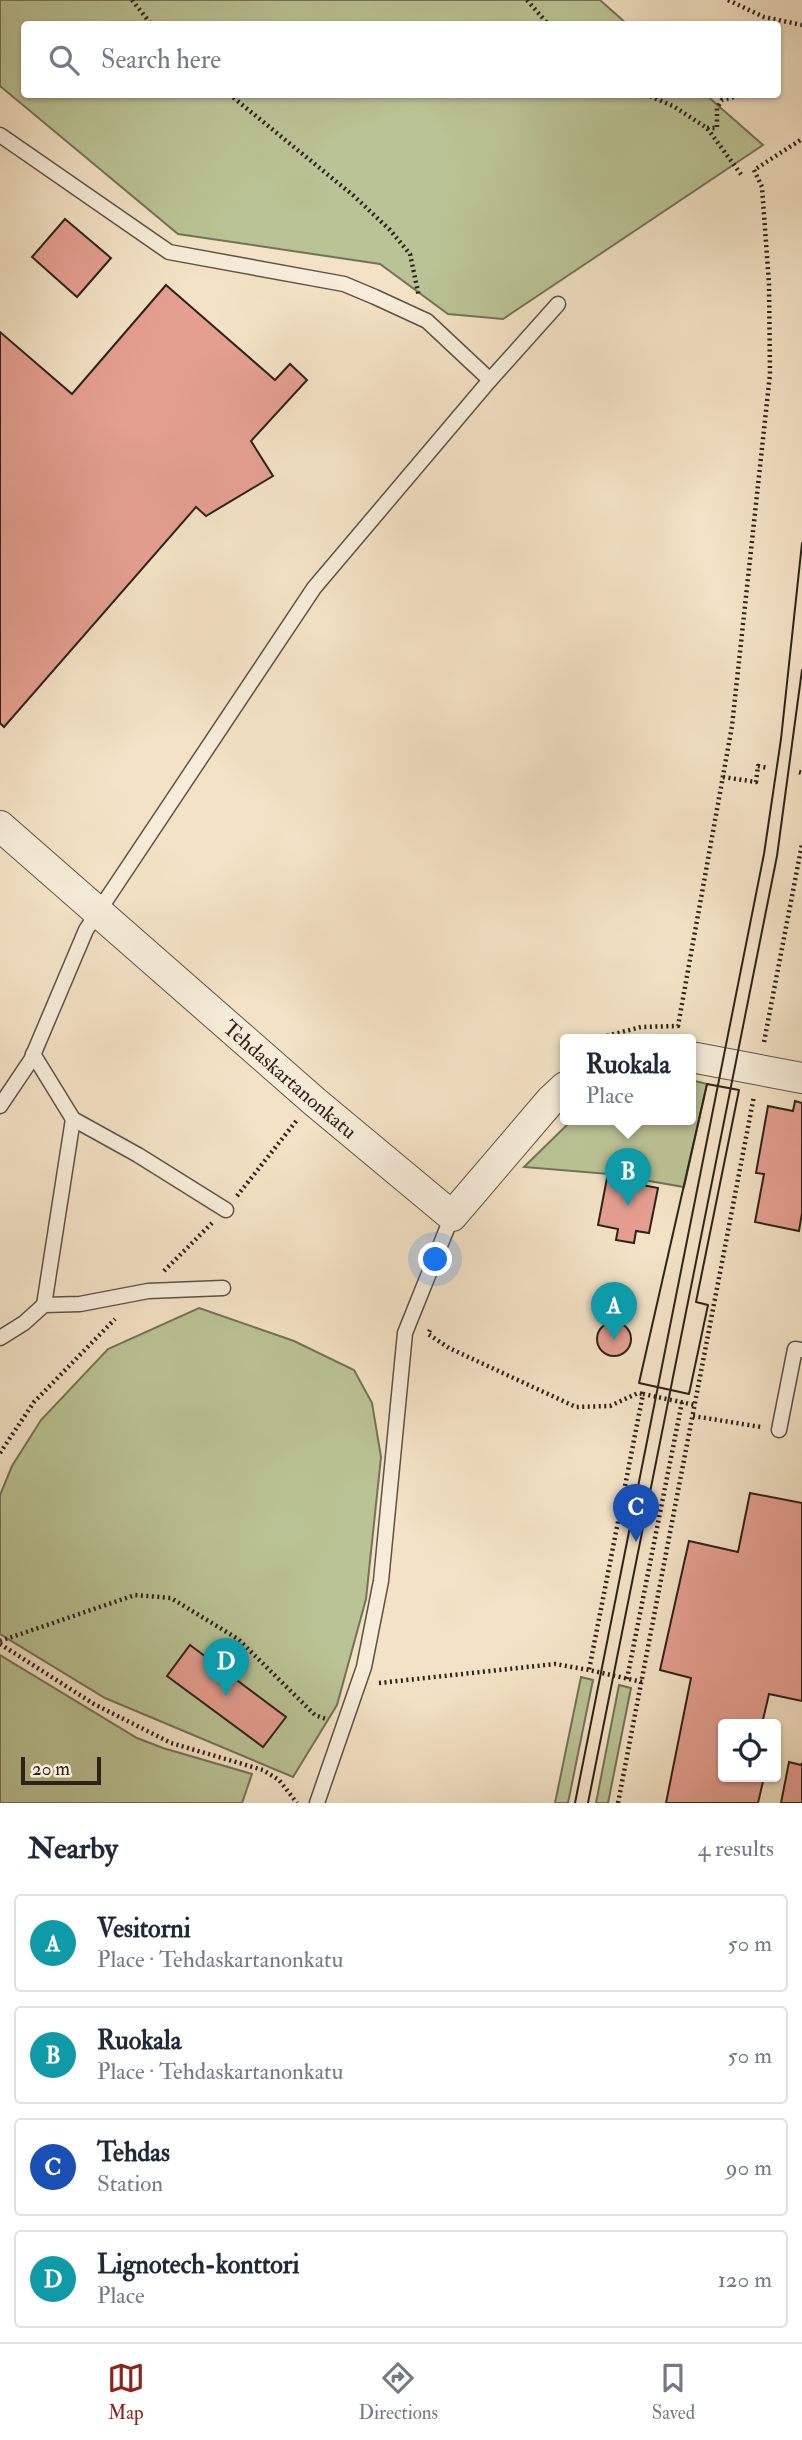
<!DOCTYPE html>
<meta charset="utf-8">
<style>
:root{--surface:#fff;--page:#f6f6f7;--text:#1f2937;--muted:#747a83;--line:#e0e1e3;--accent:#8f2418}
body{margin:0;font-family:"IM FELL Double Pica",serif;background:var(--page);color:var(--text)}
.controls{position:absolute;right:21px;bottom:21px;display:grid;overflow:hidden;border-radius:7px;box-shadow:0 2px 5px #0004}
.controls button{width:63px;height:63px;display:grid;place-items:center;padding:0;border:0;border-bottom:2px solid var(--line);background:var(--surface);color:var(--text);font:35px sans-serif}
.scale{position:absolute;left:21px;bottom:18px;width:80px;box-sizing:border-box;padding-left:7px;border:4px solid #2d231b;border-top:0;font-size:19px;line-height:24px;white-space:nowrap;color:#2d231b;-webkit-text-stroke:5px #f7ecd9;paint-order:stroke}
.you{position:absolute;left:436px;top:1260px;width:24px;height:24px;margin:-18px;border:5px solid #fff;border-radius:50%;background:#1a73e8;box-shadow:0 0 0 10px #1a73e833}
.badge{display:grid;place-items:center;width:46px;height:46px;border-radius:50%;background:var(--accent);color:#fff;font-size:23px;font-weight:700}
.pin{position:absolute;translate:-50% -58px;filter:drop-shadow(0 2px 4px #0008)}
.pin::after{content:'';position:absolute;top:37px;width:24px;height:21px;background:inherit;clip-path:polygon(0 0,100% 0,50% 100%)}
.popup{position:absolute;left:560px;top:1034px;width:136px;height:91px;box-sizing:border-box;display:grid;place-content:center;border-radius:7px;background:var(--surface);filter:drop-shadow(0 2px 5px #0005);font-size:23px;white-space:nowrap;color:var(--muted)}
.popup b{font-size:26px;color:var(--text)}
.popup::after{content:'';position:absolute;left:50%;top:100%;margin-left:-14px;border:14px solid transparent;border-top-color:var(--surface)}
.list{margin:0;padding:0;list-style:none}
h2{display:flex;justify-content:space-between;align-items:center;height:91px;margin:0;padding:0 28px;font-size:30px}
h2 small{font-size:23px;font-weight:400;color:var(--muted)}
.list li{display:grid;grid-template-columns:46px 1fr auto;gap:21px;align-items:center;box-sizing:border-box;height:98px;margin:0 14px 14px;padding:0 14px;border:2px solid var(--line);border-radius:7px}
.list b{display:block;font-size:26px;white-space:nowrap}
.list p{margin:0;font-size:23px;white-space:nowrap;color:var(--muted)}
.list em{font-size:23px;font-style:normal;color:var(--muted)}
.icon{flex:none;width:38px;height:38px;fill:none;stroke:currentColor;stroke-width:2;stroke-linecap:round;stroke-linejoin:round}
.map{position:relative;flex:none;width:802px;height:1803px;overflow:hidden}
.search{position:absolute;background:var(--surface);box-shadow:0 2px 5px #0004;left:21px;right:21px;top:21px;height:77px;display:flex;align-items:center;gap:18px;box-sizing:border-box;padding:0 24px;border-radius:7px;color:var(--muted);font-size:26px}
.sheet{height:539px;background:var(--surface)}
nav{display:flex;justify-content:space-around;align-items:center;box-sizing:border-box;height:98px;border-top:2px solid var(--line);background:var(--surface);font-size:19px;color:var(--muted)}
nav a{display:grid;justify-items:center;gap:4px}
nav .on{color:var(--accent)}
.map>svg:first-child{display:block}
</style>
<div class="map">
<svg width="802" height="1803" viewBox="0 0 802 1803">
<rect width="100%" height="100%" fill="#f3e2c5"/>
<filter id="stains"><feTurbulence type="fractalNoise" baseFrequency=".00286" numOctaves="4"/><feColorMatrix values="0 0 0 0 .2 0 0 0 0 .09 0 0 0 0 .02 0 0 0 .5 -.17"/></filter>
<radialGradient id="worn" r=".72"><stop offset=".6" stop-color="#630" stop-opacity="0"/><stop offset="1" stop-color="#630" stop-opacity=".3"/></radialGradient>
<g fill="#bac395" stroke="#747358" stroke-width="2">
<path d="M 0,0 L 600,0 L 627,24 L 24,24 L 24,94 L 706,95 L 763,145 L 503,319 L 448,314 L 380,264 L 178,234 L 0,86 Z"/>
<path d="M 691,1080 L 707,1084 L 684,1187 L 609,1174 L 524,1167 L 572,1120 L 691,1120 Z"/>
<path d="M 199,1308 L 294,1341 L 354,1370 L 372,1403 L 381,1457 L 366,1599 L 337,1705 L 293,1777 L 105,1698 L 0,1634 L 0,1495 L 12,1466 L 41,1420 L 108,1349 Z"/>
<path d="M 0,1655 L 137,1738 L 163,1748 L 252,1774 L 242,1803 L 0,1803 Z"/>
<path d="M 581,1677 L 593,1680 L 568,1803 L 555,1803 Z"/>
<path d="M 619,1685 L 631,1688 L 608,1803 L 596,1803 Z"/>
</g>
<g fill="#e59f91" stroke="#2d231b" stroke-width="2">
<path d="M 65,219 L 111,258 L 77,297 L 32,257 Z"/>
<path d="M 166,285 L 275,380 L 290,364 L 307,380 L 251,441 L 273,476 L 206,516 L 196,507 L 4,727 L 0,723 L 0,332 L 72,394 Z"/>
<path d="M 795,1101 L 802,1103 L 802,1213 L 799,1231 L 755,1222 L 764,1174 L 756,1173 L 768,1106 L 793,1111 Z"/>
<path d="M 607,1178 L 658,1188 L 649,1233 L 636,1231 L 634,1243 L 616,1240 L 618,1229 L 598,1225 Z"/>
<circle cx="614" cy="1339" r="17"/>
<path d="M 750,1493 L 802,1503 L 802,1701 L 769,1694 L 762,1724 L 723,1724 L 723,1777 L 764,1777 L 758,1803 L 666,1803 L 691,1678 L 660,1670 L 689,1541 L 738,1552 Z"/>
<path d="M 190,1645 L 286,1717 L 263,1747 L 167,1676 Z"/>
<path d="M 789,1762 L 801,1765 L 802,1763 L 802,1803 L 781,1803 Z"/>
</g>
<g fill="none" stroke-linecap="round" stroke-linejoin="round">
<g stroke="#5e5346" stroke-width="17">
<g id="lane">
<path d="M 0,135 L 169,252 L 344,284 L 375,297 L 427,321 L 490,380"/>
<path d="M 33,1054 L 73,1119 L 138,1155 L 226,1210"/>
<path d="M 0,1106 L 31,1060 L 86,930 L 314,588 L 490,380 L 558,304"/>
<path d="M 44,1305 L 73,1119"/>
<path d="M 0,1338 L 24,1323 L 44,1305 L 80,1304 L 148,1291 L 223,1288"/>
<path d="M 779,1430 L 795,1349 L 802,1350"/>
<path d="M 317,1803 L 364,1667 L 381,1581 L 405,1333 L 452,1216"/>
</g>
</g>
<g stroke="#5e5346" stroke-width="32">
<g id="street">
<path id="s1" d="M 0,826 L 315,1102 L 452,1216 L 551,1100 L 565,1087"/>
<path d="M 691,1057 L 802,1078"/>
</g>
</g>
<g stroke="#2d231b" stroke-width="4.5" stroke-dasharray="2 3.5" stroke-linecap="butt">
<path d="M 132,0 L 151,24"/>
<path d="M 527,0 L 548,24"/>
<path d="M 728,0 L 764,17 L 802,25"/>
<path d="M 229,94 L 354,196 L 390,230 L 410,254 L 419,297"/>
<path d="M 645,94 L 673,106 L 707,128 L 743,177"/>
<path d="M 751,94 L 763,94"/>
<path d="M 707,128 L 717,128 L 717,108 L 722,100 L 745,94"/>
<path d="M 799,772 L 802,773"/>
<path d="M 723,777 L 756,782 L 758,766 L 768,768"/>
<path d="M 591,1040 L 641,1027 L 678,1026 L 732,726 L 770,374 L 769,284 L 762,187 L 754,170 L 802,139"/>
<path d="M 764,1042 L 802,844"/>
<path d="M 237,1196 L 297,1120"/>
<path d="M 164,1271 L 212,1223"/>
<path d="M 430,1330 L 428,1334 L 449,1348 L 576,1407 L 610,1406 L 638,1393 L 643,1394"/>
<path d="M 693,1416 L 761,1427"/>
<path d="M 0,1453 L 34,1402 L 115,1319"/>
<path d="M 0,1641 L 135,1595 L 171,1598 L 238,1639 L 315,1715 L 326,1719"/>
<path d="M 0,1644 L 94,1704 L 171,1743 L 263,1770 L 279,1780 L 297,1803"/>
<path d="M 627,1679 L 682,1402"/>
<path d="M 642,1682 L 589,1670 L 643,1394 L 695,1405"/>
<path d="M 379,1683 L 555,1664 L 589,1670"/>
<path d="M 618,1803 L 754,1096"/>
</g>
<use href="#lane" stroke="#f7ecd9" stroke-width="14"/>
<use href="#street" stroke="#f7ecd9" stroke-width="30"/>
<g stroke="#2d231b" stroke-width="2">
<path d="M 707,1084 L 739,1090 L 696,1302 L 708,1305 L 689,1394 L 639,1383 Z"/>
<path d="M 575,1803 L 764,854 L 781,739 L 802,543"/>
<path d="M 588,1803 L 777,856 L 802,670"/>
</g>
</g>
<g text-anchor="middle" stroke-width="5" stroke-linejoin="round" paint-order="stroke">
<g font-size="21" fill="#2d231b" stroke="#f7ecd9">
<text dy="7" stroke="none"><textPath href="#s1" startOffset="385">Tehdaskartanonkatu</textPath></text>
</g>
</g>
<rect width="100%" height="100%" filter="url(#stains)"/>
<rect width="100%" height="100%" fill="url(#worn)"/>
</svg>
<div class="controls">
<button><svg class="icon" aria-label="locate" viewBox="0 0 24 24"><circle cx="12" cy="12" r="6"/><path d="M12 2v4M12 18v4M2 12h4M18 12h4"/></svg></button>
</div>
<div class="scale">20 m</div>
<div class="you"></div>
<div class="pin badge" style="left:614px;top:1340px;background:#0f9aa8">A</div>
<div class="pin badge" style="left:628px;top:1206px;background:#0f9aa8">B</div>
<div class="popup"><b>Ruokala</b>Place</div>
<div class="pin badge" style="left:636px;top:1542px;background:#1a4fb4">C</div>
<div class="pin badge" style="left:226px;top:1696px;background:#0f9aa8">D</div>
<div class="search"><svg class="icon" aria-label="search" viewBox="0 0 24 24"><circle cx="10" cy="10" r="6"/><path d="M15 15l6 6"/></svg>Search here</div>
</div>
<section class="sheet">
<h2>Nearby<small>4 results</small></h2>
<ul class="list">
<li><span class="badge" style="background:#0f9aa8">A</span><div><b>Vesitorni</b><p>Place · Tehdaskartanonkatu</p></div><em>50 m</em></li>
<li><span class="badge" style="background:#0f9aa8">B</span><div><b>Ruokala</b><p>Place · Tehdaskartanonkatu</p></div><em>50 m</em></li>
<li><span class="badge" style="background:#1a4fb4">C</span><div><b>Tehdas</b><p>Station</p></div><em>90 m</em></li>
<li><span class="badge" style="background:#0f9aa8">D</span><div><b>Lignotech-konttori</b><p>Place</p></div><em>120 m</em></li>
</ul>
</section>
<nav>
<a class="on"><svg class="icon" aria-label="map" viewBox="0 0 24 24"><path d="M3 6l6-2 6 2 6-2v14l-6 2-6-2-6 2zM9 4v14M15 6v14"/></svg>Map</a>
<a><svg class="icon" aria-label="directions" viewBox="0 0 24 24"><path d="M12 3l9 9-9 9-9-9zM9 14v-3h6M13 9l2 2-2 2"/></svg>Directions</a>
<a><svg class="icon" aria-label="saved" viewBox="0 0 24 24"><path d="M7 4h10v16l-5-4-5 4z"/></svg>Saved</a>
</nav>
